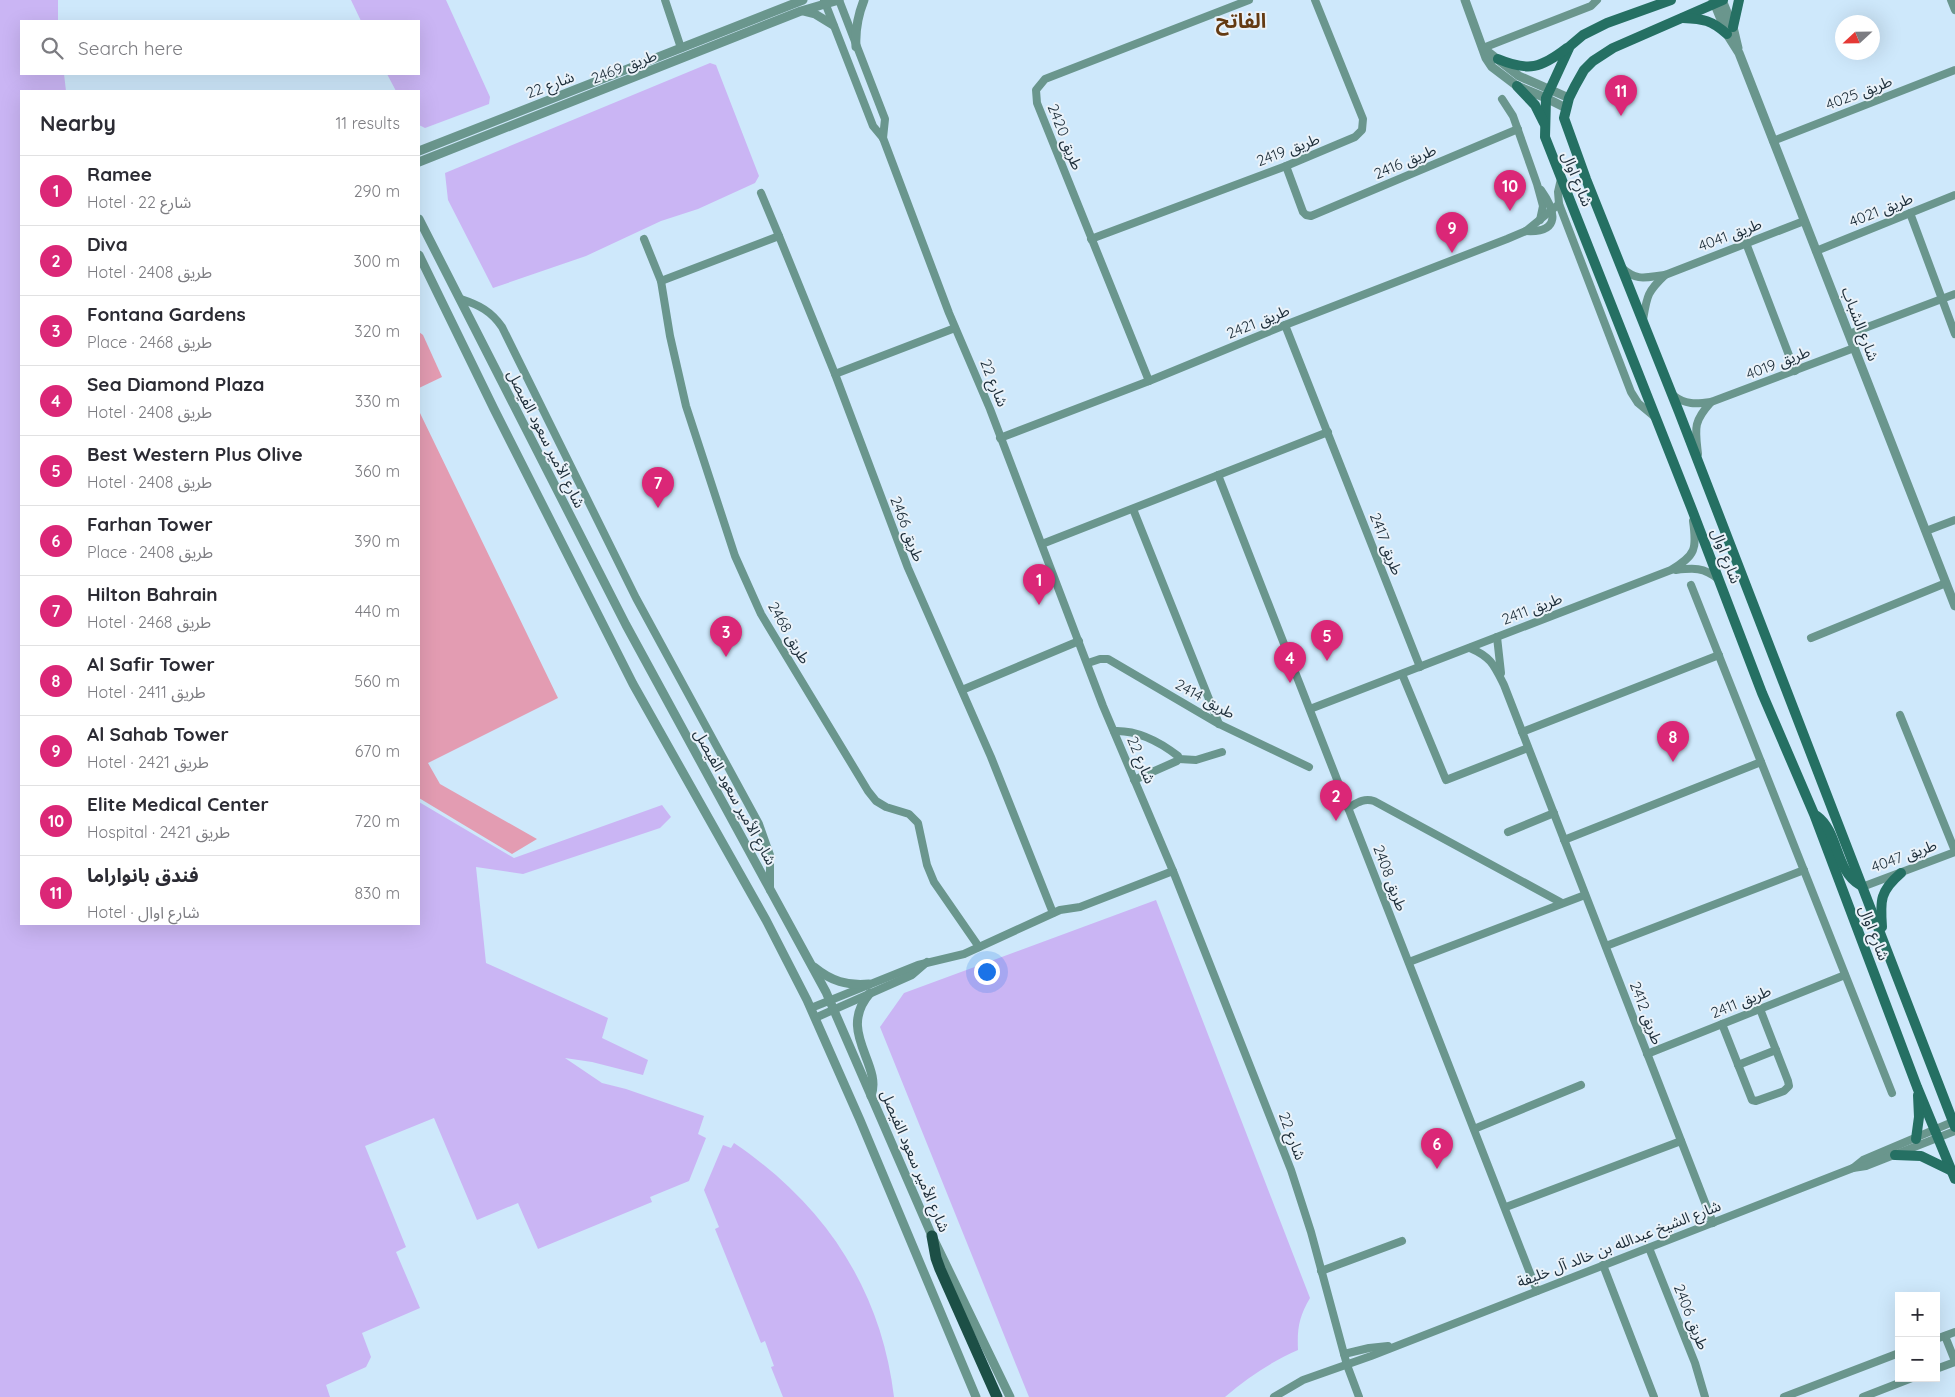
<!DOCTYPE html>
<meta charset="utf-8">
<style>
:root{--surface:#fff;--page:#f7f7f7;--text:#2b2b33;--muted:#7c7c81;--line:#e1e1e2;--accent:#db2777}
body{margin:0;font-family:Quicksand,"Noto Sans Arabic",sans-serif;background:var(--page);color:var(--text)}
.controls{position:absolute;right:15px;bottom:15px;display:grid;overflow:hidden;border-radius:0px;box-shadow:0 5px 20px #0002}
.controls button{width:45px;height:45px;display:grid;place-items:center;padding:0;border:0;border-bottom:1px solid var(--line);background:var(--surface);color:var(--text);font:25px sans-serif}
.compass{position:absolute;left:1835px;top:15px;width:45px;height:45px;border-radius:50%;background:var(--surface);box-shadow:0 5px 20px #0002;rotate:248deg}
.you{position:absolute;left:986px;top:971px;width:18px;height:18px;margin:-12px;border:4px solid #fff;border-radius:50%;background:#1a73e8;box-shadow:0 0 0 8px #1a73e833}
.badge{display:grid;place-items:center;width:32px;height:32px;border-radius:50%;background:var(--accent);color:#fff;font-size:16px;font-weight:700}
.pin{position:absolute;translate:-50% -41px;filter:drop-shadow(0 1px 2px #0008)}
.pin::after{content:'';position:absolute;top:26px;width:18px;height:15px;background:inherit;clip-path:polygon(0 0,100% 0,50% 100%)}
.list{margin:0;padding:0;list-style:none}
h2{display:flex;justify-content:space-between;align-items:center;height:65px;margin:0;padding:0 20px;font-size:21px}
h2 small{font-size:16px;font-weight:400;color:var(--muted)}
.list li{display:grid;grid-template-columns:32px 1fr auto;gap:15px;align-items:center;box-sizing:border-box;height:70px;padding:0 20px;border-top:1px solid var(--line)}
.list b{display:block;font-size:19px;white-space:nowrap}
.list p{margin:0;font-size:16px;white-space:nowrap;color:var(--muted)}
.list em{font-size:16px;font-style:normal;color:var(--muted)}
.icon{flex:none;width:28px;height:28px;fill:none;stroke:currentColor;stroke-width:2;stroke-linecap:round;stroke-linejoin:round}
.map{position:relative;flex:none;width:1955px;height:1397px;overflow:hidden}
.search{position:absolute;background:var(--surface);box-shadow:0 5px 20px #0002;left:20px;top:20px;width:400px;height:55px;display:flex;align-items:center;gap:12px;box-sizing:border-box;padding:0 18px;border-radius:0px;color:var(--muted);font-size:19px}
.panel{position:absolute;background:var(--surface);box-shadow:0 5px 20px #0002;left:20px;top:90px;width:400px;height:835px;border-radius:0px}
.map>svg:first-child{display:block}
</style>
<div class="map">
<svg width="1955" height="1397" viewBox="0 0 1955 1397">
<rect width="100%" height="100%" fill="#cee8fb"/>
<g fill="#e39cb2">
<path d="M 419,332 L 423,335 L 442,377 L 419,388 Z"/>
<path d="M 419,411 L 558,698 L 428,763 L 440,784 L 537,839 L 512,854 L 419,798 Z"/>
</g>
<g fill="#cab5f4">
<path d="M 0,0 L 58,0 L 58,21 L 21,21 L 21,74 L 64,74 L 66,91 L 21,91 L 21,924 L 419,924 L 419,802 L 514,858 L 662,805 L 671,817 L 660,828 L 523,874 L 476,867 L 486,963 L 608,1018 L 602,1038 L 648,1060 L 643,1075 L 592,1062 L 565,1058 L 602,1083 L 626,1089 L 704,1116 L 698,1134 L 706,1138 L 689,1181 L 650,1197 L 652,1202 L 538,1249 L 518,1203 L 477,1220 L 434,1118 L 365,1146 L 406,1247 L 396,1252 L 420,1308 L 362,1333 L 371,1357 L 366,1367 L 326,1385 L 330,1397 L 0,1397 Z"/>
<path d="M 351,0 L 446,0 L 490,97 L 489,104 L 425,128 L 419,125 L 419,91 L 396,91 L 387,74 L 419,74 L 419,21 L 361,21 Z"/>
<path d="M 710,63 L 716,65 L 759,176 L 755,183 L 698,209 L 661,221 L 586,256 L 493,288 L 448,200 L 445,173 Z"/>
<path d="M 1156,900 L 1310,1298 C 1299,1317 1297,1328 1298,1350 C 1271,1362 1248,1377 1225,1397 L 1029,1397 L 880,1027 L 904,993 Z"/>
<path d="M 734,1143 C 824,1204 881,1288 894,1397 L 783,1397 L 771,1367 L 774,1366 L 765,1341 L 761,1343 L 715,1229 L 719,1227 L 704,1190 L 723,1145 L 731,1148 Z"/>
</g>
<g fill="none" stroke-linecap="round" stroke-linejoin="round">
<g stroke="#6a968d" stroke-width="8">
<path d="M 665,0 L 681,48"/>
<path d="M 824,0 L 873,126 L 883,138 L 949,313 L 990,409 L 1103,706 L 1173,871 L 1291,1170 L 1311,1232 L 1347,1365 L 1359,1397"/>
<path d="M 839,0 L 885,119 L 883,138"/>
<path d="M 1951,0 L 1955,10"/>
<path d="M 1483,48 L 1591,6 L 1597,0"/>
<path d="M 1502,99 L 1513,116 L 1537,184 L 1543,206 L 1540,220"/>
<path d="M 1773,141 L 1955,70"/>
<path d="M 1286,166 L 1303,212 L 1306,215 L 1311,216 L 1518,129"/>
<path d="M 1561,179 L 1558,192 L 1559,204 L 1631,392 L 1638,403 L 1656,418"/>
<path d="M 761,193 L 779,236"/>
<path d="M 1910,213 L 1955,334"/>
<path d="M 1526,231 C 1561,233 1556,211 1541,190"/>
<path d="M 644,239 L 661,281 L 670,336 L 686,406 L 735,556 L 761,614 L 868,791 L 876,801 L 886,807 L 909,814 L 918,823 L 927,865 L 934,882 L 979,947"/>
<path d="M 1091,239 L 1286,166 L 1355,137 L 1362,130 L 1363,119 L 1315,0"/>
<path d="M 1746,243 L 1795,371"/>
<path d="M 1816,251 L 1955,195"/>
<path d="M 1622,268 C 1638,282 1646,277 1665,275 L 1804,221"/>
<path d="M 661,281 L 779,236 L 835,374 L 908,568 L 991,757 L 1053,913"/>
<path d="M 461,299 C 479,305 491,311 502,327 L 636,598 L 759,824 L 770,855 L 770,890"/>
<path d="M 1643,320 C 1647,296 1647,292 1665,275"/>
<path d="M 1285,325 L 1420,667"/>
<path d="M 1849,334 L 1955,294"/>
<path d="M 835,374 L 955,328"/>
<path d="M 1149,381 L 1037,103 L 1036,90 L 1045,79 L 1249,0"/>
<path d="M 1673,395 C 1685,405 1696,404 1711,402 L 1854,348"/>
<path d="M 1000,438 L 1149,381 L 1285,325 L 1507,239 L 1526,231 L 1559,204"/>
<path d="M 1698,454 C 1695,428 1693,422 1711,402"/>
<path d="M 1218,475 L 1537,1291"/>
<path d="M 1133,509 L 1219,724"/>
<path d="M 1926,531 L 1955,520"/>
<path d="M 1042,544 L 1328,432"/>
<path d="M 1676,570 C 1693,568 1704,567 1718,579"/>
<path d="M 1691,585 L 1892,1093"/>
<path d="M 1497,637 L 1501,673"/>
<path d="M 1811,638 L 1946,583"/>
<path d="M 1470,648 C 1491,657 1494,665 1504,685 L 1713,1223"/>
<path d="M 1088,663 L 1100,659 L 1108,659 L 1219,724 L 1309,767"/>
<path d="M 1402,674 L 1446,780 L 1528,748"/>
<path d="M 962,690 L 1079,641"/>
<path d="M 1310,709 L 1671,570 C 1696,555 1697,549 1693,521"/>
<path d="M 1900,715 L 1955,851"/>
<path d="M 1114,731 C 1137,730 1160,742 1178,756 L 1177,761 L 1134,780"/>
<path d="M 1522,732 L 1719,655"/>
<path d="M 1179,759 L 1196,760 L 1222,752"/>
<path d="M 1348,808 C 1357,803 1363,798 1374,801 L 1562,903"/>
<path d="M 1508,832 L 1554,813"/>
<path d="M 1564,840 L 1761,762"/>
<path d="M 1862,887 L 1955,852"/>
<path d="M 1606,946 L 1804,870"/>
<path d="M 1409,962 L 1585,895"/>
<path d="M 811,1008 L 918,965 L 964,954 L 1060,910 L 1080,907 L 1173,871"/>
<path d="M 815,1018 L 912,975 L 927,962"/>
<path d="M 1722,1024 L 1752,1100 L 1756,1101 L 1784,1091 L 1789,1086 L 1788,1081 L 1760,1009"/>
<path d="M 1647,1054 L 1845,975"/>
<path d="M 1738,1065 L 1776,1050"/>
<path d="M 1474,1129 L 1581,1085"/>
<path d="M 1853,1168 L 1863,1160 L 1955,1121"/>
<path d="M 1506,1207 L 1681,1141"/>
<path d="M 1649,1248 L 1695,1363 L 1705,1397"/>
<path d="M 1603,1265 L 1654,1397"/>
<path d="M 1321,1271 L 1402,1241"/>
<path d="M 1945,1336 L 1955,1361"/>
<path d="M 1936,1339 L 1955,1332"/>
<path d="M 1344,1354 L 1369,1348 L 1388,1346"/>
<path d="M 1936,1369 L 1955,1362"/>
<path d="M 1274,1397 L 1303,1380 L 1371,1356 L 1853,1168 L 1866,1166 L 1955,1131"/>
<path d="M 1784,1397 L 1899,1353"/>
<path d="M 1863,1397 L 1912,1378"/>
</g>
<g stroke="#6a968d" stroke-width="9">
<path d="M 1465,0 L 1486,58 L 1492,67 L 1517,86 L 1546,98 L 1566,108"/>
<path d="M 1713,0 L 1727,34 L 1739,53 L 1955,606"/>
<path d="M 1722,0 L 1733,27 L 1738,48"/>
<path d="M 803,11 L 815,14 L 833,25"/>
<path d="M 856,47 C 855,30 858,15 864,0"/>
<path d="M 1483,48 L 1519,76 L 1569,98"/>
<path d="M 419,151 L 803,0"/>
<path d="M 419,162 L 801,11 L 839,0"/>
<path d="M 419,219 L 626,625 L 826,992 L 932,1236 L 1010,1397"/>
<path d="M 419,255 L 494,409 L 633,684 L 766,920 L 807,1000 L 860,1120 L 976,1397"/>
<path d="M 814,967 C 831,981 847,986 869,984"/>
<path d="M 870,993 C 836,1032 883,1064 871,1096"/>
</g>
<g stroke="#257063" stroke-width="10">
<path d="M 1671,0 L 1607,23 L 1583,35 L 1570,46 L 1546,98 L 1545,137 L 1691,507 L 1762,693 L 1814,814 L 1917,1087 L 1955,1179"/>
<path d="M 1723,0 L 1613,48 L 1593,61 L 1584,70 L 1575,86 L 1569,98 L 1564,118 L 1586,179 L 1679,412 L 1955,1127"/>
<path d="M 1683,18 C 1704,19 1711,20 1727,34"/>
<path d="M 1733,27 L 1739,0"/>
<path d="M 1498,59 C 1529,72 1541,68 1567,48"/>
<path d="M 1517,86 L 1535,105 L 1544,123"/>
<path d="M 1817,816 C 1839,832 1835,871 1860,885"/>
<path d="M 1882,927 C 1880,900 1880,891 1901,873"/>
<path d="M 1916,1139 L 1919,1117 L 1918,1095"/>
<path d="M 1895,1155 L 1921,1156 L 1952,1171"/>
</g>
<path stroke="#1c4f46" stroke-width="11" d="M 932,1236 L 936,1258 L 940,1269 L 997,1397"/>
</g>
<g text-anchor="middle" stroke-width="4" stroke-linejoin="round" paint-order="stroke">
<g font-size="15" fill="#1c2d39" stroke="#eaf2f9">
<text transform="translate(624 67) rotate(-21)" y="5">طريق 2469</text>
<text transform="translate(550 85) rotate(-21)" y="5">شارع 22</text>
<text transform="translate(1859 93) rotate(-21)" y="5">طريق 4025</text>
<text transform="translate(1065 137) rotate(68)" y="5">طريق 2420</text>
<text transform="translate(1288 150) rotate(-21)" y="5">طريق 2419</text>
<text transform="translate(1405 162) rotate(-23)" y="5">طريق 2416</text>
<text transform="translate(1577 179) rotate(68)" y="5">شارع اوال</text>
<text transform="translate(1881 210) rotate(-22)" y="5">طريق 4021</text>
<text transform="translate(1730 235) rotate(-21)" y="5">طريق 4041</text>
<text transform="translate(1258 322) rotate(-22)" y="5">طريق 2421</text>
<text transform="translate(1860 324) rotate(69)" y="5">شارع الشباب</text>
<text transform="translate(1778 363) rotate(-21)" y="5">طريق 4019</text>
<text transform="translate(994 383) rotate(68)" y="5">شارع 22</text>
<text transform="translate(546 439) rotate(63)" y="5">شارع الأمير سعود الفيصل</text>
<text transform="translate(907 529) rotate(69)" y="5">طريق 2466</text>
<text transform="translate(1386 544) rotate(69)" y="5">طريق 2417</text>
<text transform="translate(1726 556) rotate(69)" y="5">شارع اوال</text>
<text transform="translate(1532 609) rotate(-21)" y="5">طريق 2411</text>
<text transform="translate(789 633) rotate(60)" y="5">طريق 2468</text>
<text transform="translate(1205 699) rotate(29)" y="5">طريق 2414</text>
<text transform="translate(1141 760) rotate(67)" y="5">شارع 22</text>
<text transform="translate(735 797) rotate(61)" y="5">شارع الأمير سعود الفيصل</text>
<text transform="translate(1904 856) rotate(-20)" y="5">طريق 4047</text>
<text transform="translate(1390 878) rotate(69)" y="5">طريق 2408</text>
<text transform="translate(1874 933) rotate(69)" y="5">شارع اوال</text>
<text transform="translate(1741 1002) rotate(-22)" y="5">طريق 2411</text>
<text transform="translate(1646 1013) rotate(69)" y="5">طريق 2412</text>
<text transform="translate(1292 1136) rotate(69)" y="5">شارع 22</text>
<text transform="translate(915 1161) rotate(67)" y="5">شارع الأمير سعود الفيصل</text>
<text transform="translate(1619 1244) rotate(-21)" y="5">شارع الشيخ عبدالله بن خالد آل خليفة</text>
<text transform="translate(1691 1317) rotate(68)" y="5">طريق 2406</text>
</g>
<g font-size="20" font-weight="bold" fill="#643a12" stroke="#eaf2f9">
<text x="1241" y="28">الفاتح</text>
</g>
</g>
</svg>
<div class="controls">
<button>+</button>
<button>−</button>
</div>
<svg class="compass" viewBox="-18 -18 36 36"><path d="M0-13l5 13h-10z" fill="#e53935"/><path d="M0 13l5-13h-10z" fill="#7c7c81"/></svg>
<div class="you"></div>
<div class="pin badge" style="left:1039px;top:605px">1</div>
<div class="pin badge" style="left:1336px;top:821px">2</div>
<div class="pin badge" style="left:726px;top:657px">3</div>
<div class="pin badge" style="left:1290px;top:683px">4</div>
<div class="pin badge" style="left:1327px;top:661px">5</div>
<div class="pin badge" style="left:1437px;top:1169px">6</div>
<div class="pin badge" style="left:658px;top:508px">7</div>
<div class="pin badge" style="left:1673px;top:762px">8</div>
<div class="pin badge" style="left:1452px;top:253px">9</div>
<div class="pin badge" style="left:1510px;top:211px">10</div>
<div class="pin badge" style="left:1621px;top:116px">11</div>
<div class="search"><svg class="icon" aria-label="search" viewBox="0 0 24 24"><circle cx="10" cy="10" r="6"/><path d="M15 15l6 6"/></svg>Search here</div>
<section class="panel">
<h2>Nearby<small>11 results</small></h2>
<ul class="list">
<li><span class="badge">1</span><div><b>Ramee</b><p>Hotel · شارع 22</p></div><em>290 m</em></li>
<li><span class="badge">2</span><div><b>Diva</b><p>Hotel · طريق 2408</p></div><em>300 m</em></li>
<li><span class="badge">3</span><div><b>Fontana Gardens</b><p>Place · طريق 2468</p></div><em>320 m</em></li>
<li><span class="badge">4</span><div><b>Sea Diamond Plaza</b><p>Hotel · طريق 2408</p></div><em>330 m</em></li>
<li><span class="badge">5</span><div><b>Best Western Plus Olive</b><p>Hotel · طريق 2408</p></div><em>360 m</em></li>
<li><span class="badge">6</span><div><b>Farhan Tower</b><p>Place · طريق 2408</p></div><em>390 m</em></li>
<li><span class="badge">7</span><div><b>Hilton Bahrain</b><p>Hotel · طريق 2468</p></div><em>440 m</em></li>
<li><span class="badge">8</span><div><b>Al Safir Tower</b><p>Hotel · طريق 2411</p></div><em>560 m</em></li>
<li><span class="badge">9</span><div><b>Al Sahab Tower</b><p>Hotel · طريق 2421</p></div><em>670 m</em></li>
<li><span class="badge">10</span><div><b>Elite Medical Center</b><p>Hospital · طريق 2421</p></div><em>720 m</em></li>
<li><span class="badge">11</span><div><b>فندق بانواراما</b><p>Hotel · شارع اوال</p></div><em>830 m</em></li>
</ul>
</section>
</div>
